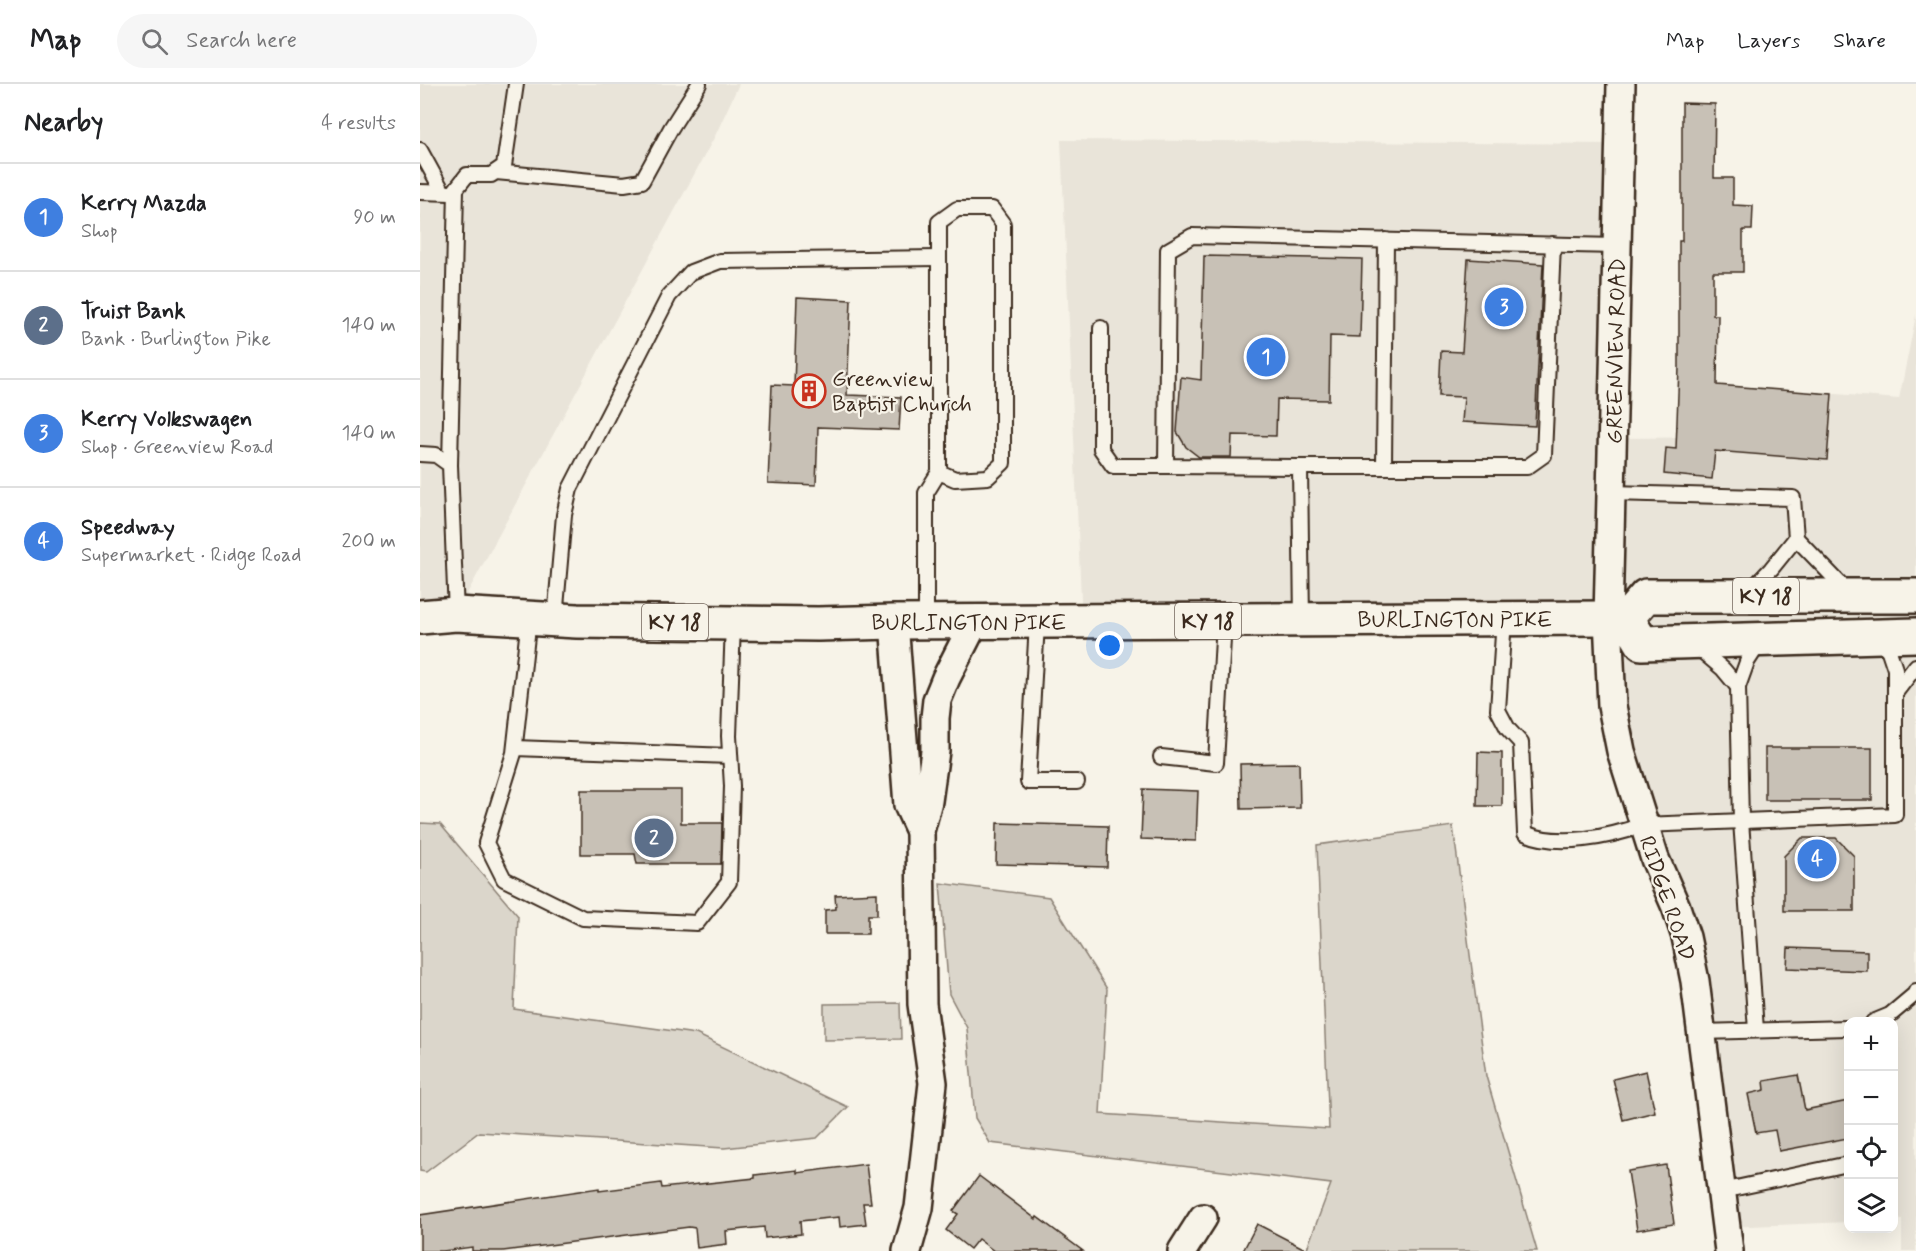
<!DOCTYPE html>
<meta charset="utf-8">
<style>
:root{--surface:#fff;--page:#f6f6f6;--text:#202124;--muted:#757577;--line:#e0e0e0;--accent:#0b8043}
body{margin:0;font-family:Mynerve,sans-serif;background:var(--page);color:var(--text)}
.controls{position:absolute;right:18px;bottom:18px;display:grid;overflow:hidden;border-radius:12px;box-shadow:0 6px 24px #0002}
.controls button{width:54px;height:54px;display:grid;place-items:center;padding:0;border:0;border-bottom:2px solid var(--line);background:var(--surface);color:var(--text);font:30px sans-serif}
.you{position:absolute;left:690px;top:562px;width:21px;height:21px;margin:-15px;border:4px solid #fff;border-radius:50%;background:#1a73e8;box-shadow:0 0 0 9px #1a73e833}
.badge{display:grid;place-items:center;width:39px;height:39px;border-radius:50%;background:var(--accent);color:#fff;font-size:20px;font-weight:700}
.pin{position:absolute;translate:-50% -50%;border:3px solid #fff;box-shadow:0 2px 6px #0006}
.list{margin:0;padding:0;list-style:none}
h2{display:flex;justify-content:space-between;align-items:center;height:78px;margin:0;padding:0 24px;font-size:26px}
h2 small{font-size:20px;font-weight:400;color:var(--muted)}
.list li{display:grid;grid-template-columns:39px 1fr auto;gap:18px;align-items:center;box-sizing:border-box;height:108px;padding:0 24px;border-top:2px solid var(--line)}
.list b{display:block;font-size:22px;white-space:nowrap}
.list p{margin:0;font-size:20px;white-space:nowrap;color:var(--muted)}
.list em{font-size:20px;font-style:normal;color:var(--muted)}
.icon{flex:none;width:33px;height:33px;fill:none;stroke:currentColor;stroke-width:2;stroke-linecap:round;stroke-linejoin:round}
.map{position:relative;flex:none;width:1496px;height:1167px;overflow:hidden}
header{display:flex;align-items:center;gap:36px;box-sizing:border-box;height:84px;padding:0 30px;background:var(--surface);border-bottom:2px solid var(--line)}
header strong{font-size:28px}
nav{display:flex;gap:33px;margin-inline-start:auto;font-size:21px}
.search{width:420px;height:54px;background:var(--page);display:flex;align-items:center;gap:15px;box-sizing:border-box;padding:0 21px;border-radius:33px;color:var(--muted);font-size:22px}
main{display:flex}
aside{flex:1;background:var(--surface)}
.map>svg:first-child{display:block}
</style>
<header>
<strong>Map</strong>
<div class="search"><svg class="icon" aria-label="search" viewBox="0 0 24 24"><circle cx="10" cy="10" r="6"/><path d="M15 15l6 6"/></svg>Search here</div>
<nav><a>Map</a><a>Layers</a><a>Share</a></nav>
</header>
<main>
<aside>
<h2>Nearby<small>4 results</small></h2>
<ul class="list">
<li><span class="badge" style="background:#3f7fe0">1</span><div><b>Kerry Mazda</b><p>Shop</p></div><em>90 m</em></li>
<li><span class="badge" style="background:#5c6f8a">2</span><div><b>Truist Bank</b><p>Bank · Burlington Pike</p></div><em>140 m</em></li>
<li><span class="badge" style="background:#3f7fe0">3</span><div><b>Kerry Volkswagen</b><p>Shop · Greenview Road</p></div><em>140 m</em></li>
<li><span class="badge" style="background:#3f7fe0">4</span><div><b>Speedway</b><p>Supermarket · Ridge Road</p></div><em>200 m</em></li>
</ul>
</aside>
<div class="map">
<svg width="1496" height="1167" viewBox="0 0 1496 1167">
<rect width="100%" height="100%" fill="#f7f3e8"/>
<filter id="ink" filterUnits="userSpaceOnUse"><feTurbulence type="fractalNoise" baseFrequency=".0167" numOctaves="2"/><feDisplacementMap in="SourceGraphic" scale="12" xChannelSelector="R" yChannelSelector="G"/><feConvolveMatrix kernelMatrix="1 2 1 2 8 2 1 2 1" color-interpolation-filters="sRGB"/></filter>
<g filter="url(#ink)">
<g fill="#e9e4d9">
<path d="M 0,0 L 319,0 L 295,52 L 36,530 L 0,520 Z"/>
<path d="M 641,56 L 1200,60 L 1194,354 L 1325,353 L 1329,303 L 1479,315 L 1496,231 L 1496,1167 L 1482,1167 L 1482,1135 L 1474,1135 L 1474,938 L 1428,938 L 1428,1138 L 1306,1143 L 1281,948 L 1235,775 L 1187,534 L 662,538 Z"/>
</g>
<g fill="#dbd6cb" stroke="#8b8074" stroke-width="1.5">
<path d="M 0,739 L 20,740 L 98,832 L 94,925 L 276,950 L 428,1023 L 397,1054 L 304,1064 L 59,1048 L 6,1088 L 0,1087 Z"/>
<path d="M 1033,742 L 1066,992 L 1117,1167 L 886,1167 L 911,1100 L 570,1059 L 555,1034 L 547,944 L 529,910 L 520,799 L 629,813 L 687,905 L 680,1030 L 909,1045 L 897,761 Z"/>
<path d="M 480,919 L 481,955 L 404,956 L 404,920 Z"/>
</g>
<g fill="#c8c1b6" stroke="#3b2a1e" stroke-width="1.5">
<path d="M 1262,19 L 1295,20 L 1294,94 L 1313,94 L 1313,121 L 1333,122 L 1332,146 L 1323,146 L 1323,188 L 1293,188 L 1293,231 L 1298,231 L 1297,301 L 1412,310 L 1407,376 L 1295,367 L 1292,395 L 1244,390 L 1246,364 L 1256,365 L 1259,283 L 1259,157 L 1262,157 Z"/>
<path d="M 784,172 L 942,175 L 940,253 L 910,252 L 909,316 L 857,315 L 856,352 L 812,351 L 811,373 L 779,373 L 766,363 L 757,348 L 761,293 L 781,296 Z"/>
<path d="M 1048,175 L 1123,180 L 1115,342 L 1042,338 L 1044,313 L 1019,312 L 1021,267 L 1042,268 Z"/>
<path d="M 377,213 L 431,216 L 427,311 L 481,313 L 479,346 L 398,343 L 396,401 L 348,399 L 352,301 L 374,302 Z"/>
<rect x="1345" y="664" width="107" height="52"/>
<path d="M 1058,668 L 1082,669 L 1082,722 L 1057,722 Z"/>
<path d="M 879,679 L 880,724 L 821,725 L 820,680 Z"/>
<path d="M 723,705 L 778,707 L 776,757 L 721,755 Z"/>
<path d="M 161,706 L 261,706 L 261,739 L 302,739 L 301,780 L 217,780 L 215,770 L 161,770 Z"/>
<path d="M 577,739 L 688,742 L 687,783 L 576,780 Z"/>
<path d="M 1382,754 L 1416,754 L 1434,772 L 1434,827 L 1364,827 L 1364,772 Z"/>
<path d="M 457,809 L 457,831 L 448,831 L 448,850 L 405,850 L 405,826 L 416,825 L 415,811 Z"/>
<path d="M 1368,864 L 1447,867 L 1447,887 L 1367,884 Z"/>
<path d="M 1226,987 L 1235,1028 L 1203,1036 L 1193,995 Z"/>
<path d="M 1378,991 L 1385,1026 L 1428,1017 L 1428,1054 L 1359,1067 L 1355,1046 L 1336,1049 L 1328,1010 L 1345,1006 L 1344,997 Z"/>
<path d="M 446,1080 L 451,1119 L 443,1119 L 446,1140 L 420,1143 L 419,1133 L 380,1137 L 381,1150 L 345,1154 L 344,1143 L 306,1147 L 307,1160 L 277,1164 L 275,1144 L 269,1143 L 83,1167 L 52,1167 L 52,1163 L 23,1167 L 0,1167 L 0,1131 L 179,1104 L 179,1107 L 241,1099 L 242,1104 L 335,1094 L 335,1091 L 377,1086 L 377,1089 Z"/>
<path d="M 1246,1081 L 1254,1140 L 1217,1146 L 1208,1087 Z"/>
<path d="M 559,1092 L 616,1135 L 617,1133 L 663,1167 L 574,1167 L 558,1155 L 550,1165 L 526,1146 L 538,1130 L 533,1127 Z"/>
<path d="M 837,1140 L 889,1167 L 823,1167 Z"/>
</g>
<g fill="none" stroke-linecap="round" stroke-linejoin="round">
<g stroke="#3b2a1e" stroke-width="18">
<g id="lane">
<path d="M 0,66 L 23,108"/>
<path d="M 76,88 L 204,100 L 222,97 L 251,44 L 279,0"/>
<path d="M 0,108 L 31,109"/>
<path d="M 681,244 L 681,365 L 693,382 L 746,382"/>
<path d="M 0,370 L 16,371 L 30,381 L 36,530"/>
<path d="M 30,381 L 36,105 L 47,91 L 71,91 L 84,82 L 96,0"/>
<path d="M 880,383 L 746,382 L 748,166 L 772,152 L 1197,162"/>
<path d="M 964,383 L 966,156"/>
<path d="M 1192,409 L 1373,414 L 1376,454 L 1429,509"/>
<path d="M 1328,509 L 1351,485 L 1376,454"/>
<path d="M 109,534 L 94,669 L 66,759 L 84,795 L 163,834 L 277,839 L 309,798 L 312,702 L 309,652 L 313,539"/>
<path d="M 135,535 L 144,431 L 150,405 L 249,212 L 271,188 L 300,177 L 518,174"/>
<path d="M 1084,535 L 1078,626 L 1088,645 L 1101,659 L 1105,749 C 1138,764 1190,753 1223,741 L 1475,731 L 1475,585 L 1469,567 L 1459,552"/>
<path d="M 882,536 L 880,383 L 1107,383 L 1124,371 L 1133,160"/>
<path d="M 506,539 L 506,409 L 519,388 L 519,138 L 537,125 L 572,125 L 583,140 L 583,379 L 568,393 L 535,395 L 519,388"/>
<path d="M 617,539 L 608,698 L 657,698"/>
<path d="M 1277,563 L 1303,585 L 1318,603"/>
<path d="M 1476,608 L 1496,582"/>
<path d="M 95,664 L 310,672"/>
<path d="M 741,673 L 796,679 L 804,537"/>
<path d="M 1453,938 L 1470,931 L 1495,910 L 1496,907"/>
<path d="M 1336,946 L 1321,737 L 1318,603 L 1327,578 L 1340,558"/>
<path d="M 1281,948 L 1428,944"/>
<path d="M 1302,1107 L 1428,1080"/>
</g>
</g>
<g stroke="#3b2a1e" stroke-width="32">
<g id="street">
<path d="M 1201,0 L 1188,534 L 1192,622 L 1201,667 L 1235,775 L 1256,823 L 1266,853 L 1275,897 L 1309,1167"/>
<path d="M 474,538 L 488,721 L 500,747"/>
<path d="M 487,1167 L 499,1124 L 513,999 L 502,920 L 500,747 L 508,717 L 515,667 L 515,634 L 517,616 L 526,594 L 554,539"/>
<path d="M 762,1167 L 783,1134"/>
</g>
</g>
<g stroke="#3b2a1e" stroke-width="38">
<g id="primary">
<path d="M 0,533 L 36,530 L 157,537 L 398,540 L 474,538 L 1188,534 L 1207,534 L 1226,512 L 1496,512"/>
<path d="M 1207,534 L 1222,559 L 1496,551"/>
</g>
</g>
<use href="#lane" stroke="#f7f3e8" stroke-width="14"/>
<use href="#street" stroke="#f7f3e8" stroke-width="27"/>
<use href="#primary" stroke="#f7f3e8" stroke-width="33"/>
</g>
</g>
<defs>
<g id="building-ring" transform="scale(1.725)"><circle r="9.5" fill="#f7f3e8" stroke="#c8321e" stroke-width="1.5"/><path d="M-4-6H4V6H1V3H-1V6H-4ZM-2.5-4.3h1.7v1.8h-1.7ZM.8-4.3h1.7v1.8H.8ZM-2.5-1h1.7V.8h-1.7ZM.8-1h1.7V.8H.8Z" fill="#c8321e"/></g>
</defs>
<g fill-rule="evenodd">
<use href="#building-ring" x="389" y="307"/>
</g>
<g text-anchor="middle" stroke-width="4.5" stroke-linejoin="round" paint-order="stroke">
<g fill="#f7f3e8" stroke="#73665b" stroke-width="1.5">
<rect x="1313" y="494" width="66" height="36" rx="4.5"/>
<rect x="755" y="519" width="66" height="36" rx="4.5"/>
<rect x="222" y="520" width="66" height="36" rx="4.5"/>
</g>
<g font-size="21" font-weight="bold" fill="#3b2a1e">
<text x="1346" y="519">KY 18</text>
<text x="788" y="544">KY 18</text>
<text x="255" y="545">KY 18</text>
</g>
<g font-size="22" fill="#3b2a1e" stroke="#f7f3e8">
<text transform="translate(1195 267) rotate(-89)" y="8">GREENVIEW ROAD</text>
<text x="1035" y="543">BURLINGTON PIKE</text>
<text x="549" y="546">BURLINGTON PIKE</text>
<text transform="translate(1248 814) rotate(71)" y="8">RIDGE ROAD</text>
</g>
<g font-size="22" fill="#3b2a1e" stroke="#f7f3e8" text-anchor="start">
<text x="412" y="302">Greenview<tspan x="412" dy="25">Baptist Church</tspan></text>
</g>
</g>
</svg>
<div class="controls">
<button>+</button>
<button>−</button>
<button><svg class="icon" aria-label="locate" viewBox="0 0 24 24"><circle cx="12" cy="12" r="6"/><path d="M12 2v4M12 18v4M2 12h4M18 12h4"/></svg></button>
<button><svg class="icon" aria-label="layers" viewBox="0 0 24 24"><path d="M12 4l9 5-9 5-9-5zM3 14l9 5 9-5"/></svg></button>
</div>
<div class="you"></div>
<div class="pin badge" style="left:846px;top:273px;background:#3f7fe0">1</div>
<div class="pin badge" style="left:234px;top:754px;background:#5c6f8a">2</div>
<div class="pin badge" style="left:1084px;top:223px;background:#3f7fe0">3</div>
<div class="pin badge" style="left:1397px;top:775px;background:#3f7fe0">4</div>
</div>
</main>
